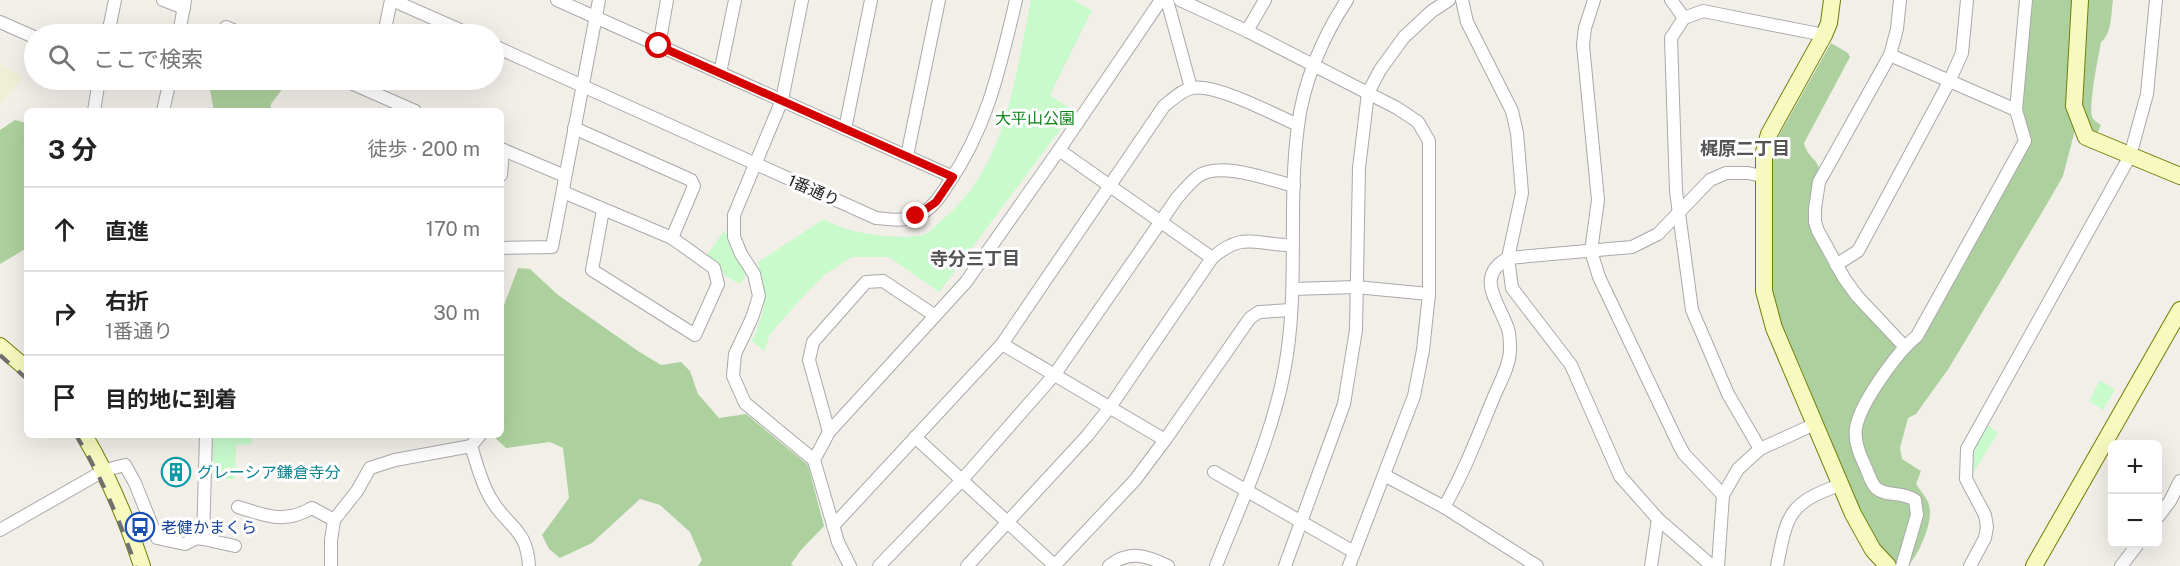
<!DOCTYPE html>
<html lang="ja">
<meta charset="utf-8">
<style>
:root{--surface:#fff;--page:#f2f2f2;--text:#222;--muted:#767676;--line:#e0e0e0}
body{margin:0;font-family:"Public Sans","Noto Sans JP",sans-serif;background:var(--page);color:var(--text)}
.controls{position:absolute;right:18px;bottom:18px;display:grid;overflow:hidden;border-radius:9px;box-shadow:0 6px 24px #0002}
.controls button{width:54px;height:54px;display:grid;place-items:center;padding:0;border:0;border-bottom:2px solid var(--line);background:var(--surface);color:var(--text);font:30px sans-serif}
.stop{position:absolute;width:18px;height:18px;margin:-14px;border:4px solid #d40000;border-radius:50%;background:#fff}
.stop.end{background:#d40000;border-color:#fff;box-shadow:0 2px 6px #0008}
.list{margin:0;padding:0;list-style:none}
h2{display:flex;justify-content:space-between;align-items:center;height:78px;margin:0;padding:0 24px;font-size:26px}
h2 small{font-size:20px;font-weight:400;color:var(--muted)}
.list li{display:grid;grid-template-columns:39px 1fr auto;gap:18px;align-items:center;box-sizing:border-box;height:84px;padding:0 24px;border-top:2px solid var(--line)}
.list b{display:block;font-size:22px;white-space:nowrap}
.list p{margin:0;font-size:20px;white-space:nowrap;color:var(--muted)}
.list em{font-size:20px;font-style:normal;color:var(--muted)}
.icon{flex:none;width:33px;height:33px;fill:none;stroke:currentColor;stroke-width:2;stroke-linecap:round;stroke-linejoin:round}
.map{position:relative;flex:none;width:2180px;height:566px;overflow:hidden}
.search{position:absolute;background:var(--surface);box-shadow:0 6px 24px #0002;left:24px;top:24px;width:480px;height:66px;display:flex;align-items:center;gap:15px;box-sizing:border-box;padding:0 21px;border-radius:33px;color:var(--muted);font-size:22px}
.panel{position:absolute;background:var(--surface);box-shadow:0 6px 24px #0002;left:24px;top:108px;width:480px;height:330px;border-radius:9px}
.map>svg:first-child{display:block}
</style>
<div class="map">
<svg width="2180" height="566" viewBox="0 0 2180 566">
<rect width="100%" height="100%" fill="#f2efe9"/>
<path fill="#eef0d5" d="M 0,64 L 23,78 L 0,105 Z"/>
<g fill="#add19e">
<path d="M 2031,0 L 2076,0 L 2069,116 L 2075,130 L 2063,176 L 2047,204 L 1949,368 L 1916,414 L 1908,418 L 1900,448 L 1902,459 L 1921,471 L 1916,484 C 1920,490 1927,498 1929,505 C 1934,521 1919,554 1908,566 L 1915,495 C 1902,485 1889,493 1880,486 C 1872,480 1861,444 1861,433 C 1861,427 1863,421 1864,415 L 2027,146 L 2020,104 Z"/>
<path d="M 2087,0 L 2113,0 C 2111,13 2112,34 2101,42 C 2099,54 2087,110 2093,119 C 2095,121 2098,123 2101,125 L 2097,134 L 2087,124 L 2081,109 Z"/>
<path d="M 1831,43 L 1848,53 L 1850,57 L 1804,143 C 1807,157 1817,158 1820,171 C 1820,194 1817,218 1819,241 C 1823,271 1874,320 1895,344 L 1895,352 L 1854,417 L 1863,476 L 1908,500 L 1912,509 L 1900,562 L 1895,565 L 1873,537 L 1859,513 L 1802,371 L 1780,323 L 1772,295 L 1771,166 L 1777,139 Z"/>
<path d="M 208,80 L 289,80 L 271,104 L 270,111 L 214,111 Z"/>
<path d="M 15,120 L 27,123 L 27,248 L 0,264 L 0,130 Z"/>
<path d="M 518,268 L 530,269 L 558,295 L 638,351 L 661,365 L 681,362 L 690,371 L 698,394 L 719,418 L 746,414 L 808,465 L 824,526 L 801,550 L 791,564 L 793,566 L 698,566 L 702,560 L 690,532 L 660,505 L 640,499 L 592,543 L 560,558 L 549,549 L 542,535 L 569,498 L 563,448 L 550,442 L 506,448 L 492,435 L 501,435 L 501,382 L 504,363 L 501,360 L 501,313 Z"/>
</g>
<g fill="#c8facc">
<path d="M 1031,0 L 1073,0 L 1092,10 L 1050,95 L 1074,111 L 939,292 L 889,257 L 852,257 L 824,275 L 800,300 L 770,334 L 764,351 L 752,341 C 767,307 767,298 758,262 L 824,219 C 830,222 837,226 844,228 C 861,234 909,241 925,234 C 932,231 938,223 943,219 C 1007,167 1015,75 1031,0 Z"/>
<path d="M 725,230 L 731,248 L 747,273 L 740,284 L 725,276 L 718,264 L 706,256 Z"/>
<path d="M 2100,380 L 2115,390 L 2103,410 L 2089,401 Z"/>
<path d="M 1988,425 L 1998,433 L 1973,473 C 1972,451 1976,443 1988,425 Z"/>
<path d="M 213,435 L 252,435 L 252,444 L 236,445 L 235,479 L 213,478 Z"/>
</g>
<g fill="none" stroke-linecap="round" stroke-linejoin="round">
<g stroke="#a9a9a9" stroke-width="14">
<g id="street">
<path d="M 163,0 L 184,8"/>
<path d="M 392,0 L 469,34"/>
<path d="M 557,0 L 953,177"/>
<path d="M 802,0 L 782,100 L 734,215 L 734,237 L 741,254 L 754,274 L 759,296 L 752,318 L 735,354 L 733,376 L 745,403 L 814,460"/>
<path d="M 1167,0 L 1191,88"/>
<path d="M 1180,0 L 1247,31 L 1397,108 L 1418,122 L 1429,141 L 1429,294 L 1423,350 L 1414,396 L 1349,566"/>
<path d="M 1462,0 L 1467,22 L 1512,111 L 1517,133 L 1522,193 L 1508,258 L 1512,288 L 1571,365 L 1620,476 L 1658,519 L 1712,566"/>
<path d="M 1594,0 L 1585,28 L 1583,45 L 1598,200 L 1591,251 L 1599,277 L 1679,445 L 1684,454 L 1723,495"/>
<path d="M 1671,0 L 1684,18"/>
<path d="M 1900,0 L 1897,29 L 1890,55 L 1819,182 L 1815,209 L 1815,222 L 1818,231 L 1844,278 L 1857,296 L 1904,346"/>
<path d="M 0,22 L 34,37"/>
<path d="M 226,27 L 242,34"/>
<path d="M 1247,31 L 1265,0"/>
<path d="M 108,34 L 115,0"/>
<path d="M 179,34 L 185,0"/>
<path d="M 384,34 L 391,0"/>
<path d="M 494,46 L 876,218 C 889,219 904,222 917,216 C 931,210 940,197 948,184 C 988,126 1000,67 1016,0"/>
<path d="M 659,46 L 667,0"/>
<path d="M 1890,55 L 2016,110"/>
<path d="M 720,73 L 735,0"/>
<path d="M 344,80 L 415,111"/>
<path d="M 94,111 L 99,80"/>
<path d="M 163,111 L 170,80"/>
<path d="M 574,128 L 691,180 L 694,186 L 672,238"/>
<path d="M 845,129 L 871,0"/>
<path d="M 501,149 L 565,176"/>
<path d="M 1059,150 L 1212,258"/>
<path d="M 907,156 L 939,0"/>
<path d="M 501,175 L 503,150"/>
<path d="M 563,192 L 672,238 L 714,268 L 718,284 L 695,335 L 592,270 L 603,210"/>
<path d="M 501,248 L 552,247 L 599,0"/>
<path d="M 1836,265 L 1858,251 L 1949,82 L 1962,53 L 1967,0"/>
<path d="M 1293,289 L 1356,287 L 1429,294"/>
<path d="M 1002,344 L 1165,440"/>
<path d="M 829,432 L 809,360 L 813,342 L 866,282 L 883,281 L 934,315"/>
<path d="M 915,437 L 1054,565"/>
<path d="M 471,446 C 477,464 481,483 491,499 C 507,527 527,528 529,566"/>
<path d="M 1760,449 L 1728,394 L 1692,310 L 1676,191 L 1671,38 L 1684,18 L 1703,11 L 1824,35"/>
<path d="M 1214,472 L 1354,552"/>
<path d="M 1384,475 L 1444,507 L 1537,566"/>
<path d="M 238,507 C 267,516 284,524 312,508 L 334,520"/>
<path d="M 1444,507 C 1464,473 1478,435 1493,399 C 1499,384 1509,368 1510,351 C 1510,345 1510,335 1508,329 C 1499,302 1474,277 1508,258 L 1632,247 L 1658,234 L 1710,180 L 1726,173 L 1748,173 L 1762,176"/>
<path d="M 2158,517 L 2170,501 L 2180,481"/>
<path d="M 833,526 L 1002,344 L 1164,106 C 1172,100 1182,90 1192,88 C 1215,83 1275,115 1298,125"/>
<path d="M 0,530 L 105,470 L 125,465 L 135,483 L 157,538 L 185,544 L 197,538 L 203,539 L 206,435"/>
<path d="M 203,539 L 235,546"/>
<path d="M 331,566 L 331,540 L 334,520 L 357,491 L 370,468 L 395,460 L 471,446 L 480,435"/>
<path d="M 850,566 L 838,542 L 814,460 L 829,432 L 966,282 L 1059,150 L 1161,0"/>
<path d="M 879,566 L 962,480 L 1055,374 L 1177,198 C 1183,191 1190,183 1197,177 C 1219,160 1270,180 1294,186"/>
<path d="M 967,566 L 1087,436 L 1110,407 L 1212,258 C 1243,231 1255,245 1292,245"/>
<path d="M 1054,566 L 1135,480 L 1165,440 L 1250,318 L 1259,312 L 1291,310"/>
<path d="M 1109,566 C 1129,550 1146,555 1168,566"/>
<path d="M 1216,566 C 1240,505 1272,437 1284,372 C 1300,291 1287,208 1298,126 C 1303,83 1323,36 1347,0"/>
<path d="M 1285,566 L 1344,404 L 1356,330 L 1359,168 L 1368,93 L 1380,70 L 1404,37 L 1432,11 L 1449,0"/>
<path d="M 1651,566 L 1658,519"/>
<path d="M 1718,566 L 1723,495 L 1738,469 L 1760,449 L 1815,424"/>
<path d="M 1777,566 C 1787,515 1788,503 1840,485"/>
<path d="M 1902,566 L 1917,515 L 1915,500 C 1901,491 1886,497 1876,488 C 1871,483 1869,475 1866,468 C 1860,455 1854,442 1856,428 C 1860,403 1898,351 1917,336 L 2025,141 L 2016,110 L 2026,0"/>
<path d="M 1970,566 L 1985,538 L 1987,527 L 1985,515 L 1966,479 L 1967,449 L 2130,156 L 2147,94 L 2156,0"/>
<path d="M 2121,566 L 2138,544"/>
</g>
</g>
<g stroke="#707d05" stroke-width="18">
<g id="secondary">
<path d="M 1832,0 L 1829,23 L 1824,35 L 1769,134 L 1764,152 L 1764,291 L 1774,328 L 1853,514 L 1873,550 L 1888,566"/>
<path d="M 2080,0 L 2074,106 L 2086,137 L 2180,176"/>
<path d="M 0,346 L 27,369"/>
<path d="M 84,435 C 109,477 127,520 142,566"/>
<path d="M 2034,566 L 2180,310"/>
</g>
</g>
<use href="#street" stroke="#fff" stroke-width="12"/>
<use href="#secondary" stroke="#f7fabf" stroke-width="16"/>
<g stroke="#707070" stroke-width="4" stroke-dasharray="12 12" stroke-linecap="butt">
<path d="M 0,355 L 27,379"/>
<path d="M 76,435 C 102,477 119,520 136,566"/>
</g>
</g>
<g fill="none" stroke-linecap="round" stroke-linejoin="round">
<path stroke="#d40000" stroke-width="8" d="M 659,46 L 953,177 L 936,202 L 916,216"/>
</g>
<defs>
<g id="building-ring" transform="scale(1.5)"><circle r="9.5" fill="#fff" stroke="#0f9aa8" stroke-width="1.5"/><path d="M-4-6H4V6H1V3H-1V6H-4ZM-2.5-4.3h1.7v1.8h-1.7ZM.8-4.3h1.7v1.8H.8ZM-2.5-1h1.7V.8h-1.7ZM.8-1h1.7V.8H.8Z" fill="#0f9aa8"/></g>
<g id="bus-ring" transform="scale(1.5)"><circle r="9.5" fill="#fff" stroke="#1a4fb4" stroke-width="1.5"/><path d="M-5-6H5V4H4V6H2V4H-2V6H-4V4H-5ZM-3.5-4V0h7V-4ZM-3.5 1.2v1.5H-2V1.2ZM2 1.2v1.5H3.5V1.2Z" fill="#1a4fb4"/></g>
</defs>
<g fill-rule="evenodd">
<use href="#building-ring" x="176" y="472"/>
<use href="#bus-ring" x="140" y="527"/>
</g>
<g text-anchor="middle" stroke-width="6" stroke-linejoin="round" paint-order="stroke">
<g font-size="16" fill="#0c8416" stroke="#fff">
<text x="1035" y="124">大平山公園</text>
</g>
<g font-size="16" fill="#222" stroke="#fff">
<text transform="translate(814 190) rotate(24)" y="6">1番通り</text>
</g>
<g font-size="16" fill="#0d838f" stroke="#fff" text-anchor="start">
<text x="197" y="478">グレーシア鎌倉寺分</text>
</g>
<g font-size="16" fill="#164399" stroke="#fff" text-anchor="start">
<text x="161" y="533">老健かまくら</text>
</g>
<g font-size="18" font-weight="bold" fill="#555" stroke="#fff">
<text x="1745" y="155">梶原二丁目</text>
<text x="975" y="265">寺分三丁目</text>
</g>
</g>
</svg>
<div class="controls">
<button>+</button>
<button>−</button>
</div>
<div class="stop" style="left:659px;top:46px"></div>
<div class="stop end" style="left:916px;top:216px"></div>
<div class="search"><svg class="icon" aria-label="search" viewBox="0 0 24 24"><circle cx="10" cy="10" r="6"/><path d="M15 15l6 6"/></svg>ここで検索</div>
<section class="panel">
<h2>3 分<small>徒歩 · 200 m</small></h2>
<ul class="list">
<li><svg class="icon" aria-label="ahead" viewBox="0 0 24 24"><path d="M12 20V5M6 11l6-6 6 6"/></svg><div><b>直進</b></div><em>170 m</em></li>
<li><svg class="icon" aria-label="right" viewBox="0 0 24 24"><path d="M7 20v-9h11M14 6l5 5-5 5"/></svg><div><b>右折</b><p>1番通り</p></div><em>30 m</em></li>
<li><svg class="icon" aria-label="arrive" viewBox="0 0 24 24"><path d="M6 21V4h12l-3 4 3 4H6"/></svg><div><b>目的地に到着</b></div></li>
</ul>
</section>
</div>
